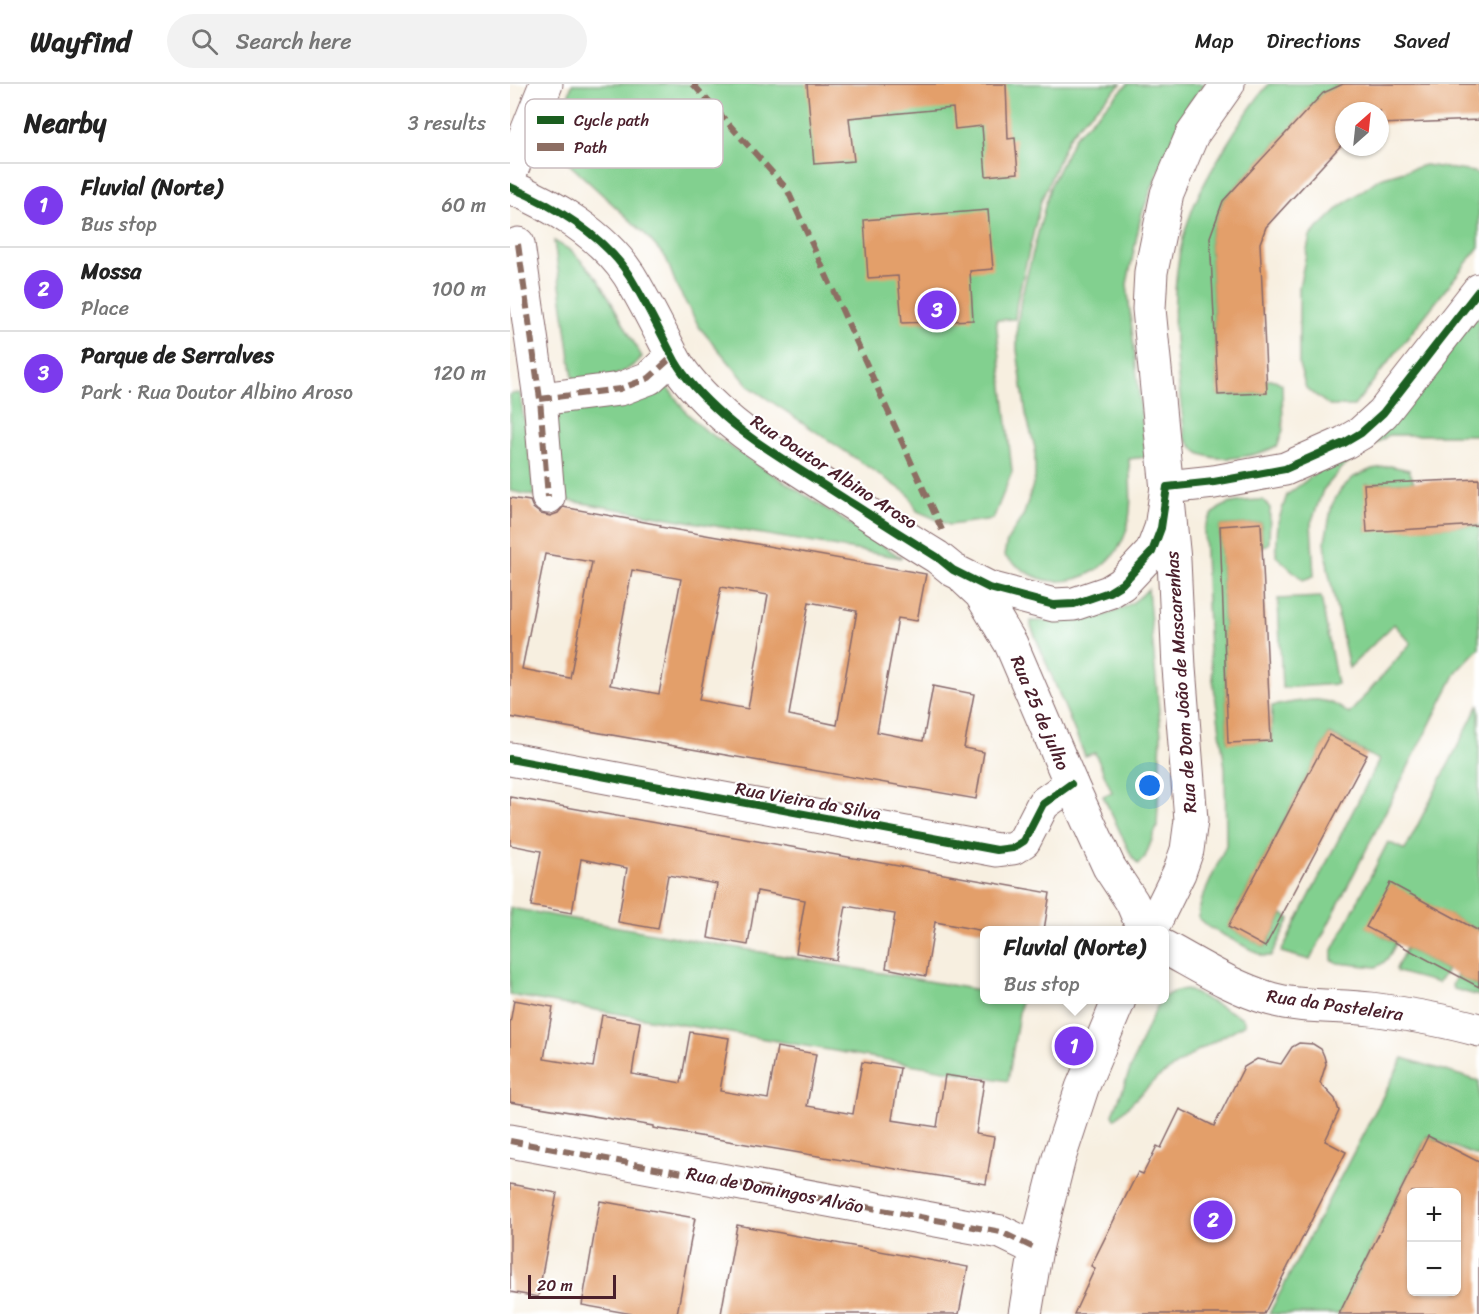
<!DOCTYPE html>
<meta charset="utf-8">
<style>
:root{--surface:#fff;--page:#f2f2f2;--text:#222;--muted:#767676;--line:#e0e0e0;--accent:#7c3aed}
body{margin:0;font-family:Sriracha,sans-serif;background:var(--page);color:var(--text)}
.controls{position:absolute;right:18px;bottom:18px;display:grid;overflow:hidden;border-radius:9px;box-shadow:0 2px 4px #0004}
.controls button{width:54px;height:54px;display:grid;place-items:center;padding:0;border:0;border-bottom:2px solid var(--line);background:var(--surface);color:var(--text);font:30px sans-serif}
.compass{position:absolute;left:825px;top:18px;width:54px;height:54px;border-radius:50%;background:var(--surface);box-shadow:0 2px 4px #0004;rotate:27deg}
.scale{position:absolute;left:18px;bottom:15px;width:88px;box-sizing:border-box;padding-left:6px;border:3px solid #4a1f2b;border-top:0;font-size:16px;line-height:21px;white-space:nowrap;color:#4a1f2b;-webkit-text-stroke:4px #fff;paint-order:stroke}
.you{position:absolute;left:640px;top:702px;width:21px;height:21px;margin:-15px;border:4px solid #fff;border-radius:50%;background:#1a73e8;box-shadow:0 0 0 9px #1a73e833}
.badge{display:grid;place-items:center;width:39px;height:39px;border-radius:50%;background:var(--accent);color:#fff;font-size:20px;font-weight:700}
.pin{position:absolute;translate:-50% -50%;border:3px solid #fff;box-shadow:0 2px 6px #0006}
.popup{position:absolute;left:470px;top:842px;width:189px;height:78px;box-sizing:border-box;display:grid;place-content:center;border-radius:9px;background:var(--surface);filter:drop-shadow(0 2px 4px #0005);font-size:20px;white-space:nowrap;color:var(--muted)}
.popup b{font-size:22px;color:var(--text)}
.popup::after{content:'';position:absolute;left:50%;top:100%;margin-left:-12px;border:12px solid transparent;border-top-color:var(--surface)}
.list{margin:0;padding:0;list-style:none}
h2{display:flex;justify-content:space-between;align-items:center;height:78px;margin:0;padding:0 24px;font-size:26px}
h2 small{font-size:20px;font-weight:400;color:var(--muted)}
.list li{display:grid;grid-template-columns:39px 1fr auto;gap:18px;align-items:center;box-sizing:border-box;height:84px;padding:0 24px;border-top:2px solid var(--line)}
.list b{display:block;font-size:22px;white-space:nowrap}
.list p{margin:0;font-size:20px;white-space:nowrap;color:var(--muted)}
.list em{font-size:20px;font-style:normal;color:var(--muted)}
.icon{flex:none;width:33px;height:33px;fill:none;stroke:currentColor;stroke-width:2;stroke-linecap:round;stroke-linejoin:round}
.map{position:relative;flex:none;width:969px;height:1230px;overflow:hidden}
header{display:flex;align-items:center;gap:36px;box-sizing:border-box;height:84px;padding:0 30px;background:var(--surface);border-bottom:2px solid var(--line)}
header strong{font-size:28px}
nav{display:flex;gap:33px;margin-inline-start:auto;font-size:21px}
.search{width:420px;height:54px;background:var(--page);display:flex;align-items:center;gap:15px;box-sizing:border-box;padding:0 21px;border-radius:33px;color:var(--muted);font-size:22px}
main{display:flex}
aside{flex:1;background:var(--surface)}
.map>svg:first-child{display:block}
</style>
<header>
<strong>Wayfind</strong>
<div class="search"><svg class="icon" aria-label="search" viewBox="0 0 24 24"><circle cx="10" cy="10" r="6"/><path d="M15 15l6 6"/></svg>Search here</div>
<nav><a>Map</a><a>Directions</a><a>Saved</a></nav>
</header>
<main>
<aside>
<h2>Nearby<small>3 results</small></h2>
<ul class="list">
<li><span class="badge">1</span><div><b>Fluvial (Norte)</b><p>Bus stop</p></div><em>60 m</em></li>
<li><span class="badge">2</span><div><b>Mossa</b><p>Place</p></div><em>100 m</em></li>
<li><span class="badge">3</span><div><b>Parque de Serralves</b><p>Park · Rua Doutor Albino Aroso</p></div><em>120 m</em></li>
</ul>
</aside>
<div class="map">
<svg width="969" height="1230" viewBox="0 0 969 1230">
<rect width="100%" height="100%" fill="#fff"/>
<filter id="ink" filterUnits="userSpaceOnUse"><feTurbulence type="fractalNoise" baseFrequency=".0167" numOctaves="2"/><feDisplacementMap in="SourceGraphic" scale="12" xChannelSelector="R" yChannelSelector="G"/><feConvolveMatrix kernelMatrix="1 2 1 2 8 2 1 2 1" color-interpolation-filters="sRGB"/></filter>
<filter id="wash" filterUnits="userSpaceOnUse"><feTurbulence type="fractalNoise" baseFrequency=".008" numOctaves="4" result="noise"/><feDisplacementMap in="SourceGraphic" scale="24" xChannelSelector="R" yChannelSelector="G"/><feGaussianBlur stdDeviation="1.35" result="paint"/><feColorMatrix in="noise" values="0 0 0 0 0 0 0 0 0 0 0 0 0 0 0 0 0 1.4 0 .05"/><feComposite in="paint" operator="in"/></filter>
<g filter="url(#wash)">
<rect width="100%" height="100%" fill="#f7efe0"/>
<g fill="#82d08f" stroke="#66785d" stroke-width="1.5">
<path d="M 62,0 L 611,0 L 570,39 L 558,54 L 531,117 L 507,217 L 505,235 L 486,236 L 502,388 L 483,435 L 439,441 L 407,427 L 399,411 L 395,408 L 240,303 L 190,244 L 167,203 L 156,174 L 134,149 L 46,68 L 45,55 Z"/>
<path d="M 618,0 L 695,0 L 678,21 L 654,73 L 631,132 L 617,200 L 636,373 L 619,375 C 620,401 624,428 614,453 C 603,481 573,499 543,497 C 525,496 508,483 494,472 L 497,457 L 514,430 L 525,394 L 525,364 L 516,330 L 507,266 L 507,243 L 511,214 L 540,103 L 565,52 Z"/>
<path d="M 759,0 L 833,0 L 813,9 L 713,117 L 700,153 L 708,311 L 756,309 L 756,296 L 765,296 L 772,300 L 773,346 L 768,361 C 749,372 712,379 691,370 C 684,367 679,359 675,353 C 666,277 653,197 683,124 C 692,101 705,80 717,60 C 730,39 743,18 759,0 Z"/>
<path d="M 915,81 L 964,88 L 969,91 L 969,163 L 844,322 L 820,322 L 796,304 L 789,281 L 789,203 L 800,152 L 831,122 L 870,94 Z"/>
<path d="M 44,157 L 62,167 L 89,196 L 132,273 C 116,292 88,297 64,303 Z"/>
<path d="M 969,231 L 969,351 L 879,351 L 833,383 L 813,406 L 801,439 L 804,492 L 793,496 L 766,472 L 768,438 L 777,411 L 811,385 Z"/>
<path d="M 151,302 L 158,304 L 176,328 L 193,345 L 392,474 L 49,415 L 39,327 Z"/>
<path d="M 10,309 L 25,412 L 0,407 L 0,310 Z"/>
<path d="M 880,382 L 899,386 L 904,398 L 855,400 L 857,447 L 969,441 L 969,564 L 947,587 L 800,876 L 771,868 L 869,676 L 820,650 L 819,651 L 718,843 L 755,863 L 773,830 L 780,835 L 761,872 L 753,872 L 698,843 L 689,835 L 689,827 L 692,815 L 716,761 L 715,684 L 699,566 L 694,446 C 704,417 726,417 753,416 L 760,424 L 759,460 L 752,462 L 751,439 L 710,442 L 718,658 L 761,657 L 762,622 C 793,617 813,608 839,630 L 901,559 L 884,540 L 839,584 L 818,485 L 815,457 L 822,421 L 831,405 L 844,393 L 862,385 Z"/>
<path d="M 638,505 L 651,651 L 647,743 L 635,773 L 628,780 L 622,773 L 593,712 L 602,708 L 585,669 L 575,672 L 521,542 L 521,537 C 563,537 607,539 638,505 Z"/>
<path d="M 811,513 L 827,600 L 772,604 L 768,515 Z"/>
<path d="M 969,620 L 969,847 L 880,800 L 857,843 L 886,859 C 881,869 877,879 866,883 L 828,879 L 822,876 L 822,868 L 878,758 L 895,766 Z"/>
<path d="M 0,824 L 474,907 L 474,916 L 511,916 L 498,997 L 0,911 Z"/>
<path d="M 896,864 L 937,886 L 928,899 L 887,888 L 886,885 Z"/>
<path d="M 947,891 L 969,903 L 969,912 L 944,905 L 942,901 Z"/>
<path d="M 676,905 L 733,934 L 735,940 L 689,966 L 646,995 L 605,1035 L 603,1030 C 613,1007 641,924 654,913 C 661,908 668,906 676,905 Z"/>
<path d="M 893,974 L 969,997 L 969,1073 L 917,1052 L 829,1230 L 759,1230 Z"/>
</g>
<g id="blocks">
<g fill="#e39f6b" fill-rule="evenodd">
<path d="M 297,0 L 496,0 L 498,55 L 505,54 L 508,89 L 476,92 L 472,42 L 445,45 L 443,24 L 339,34 L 344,77 L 304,80 Z"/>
<path d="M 833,0 L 969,0 L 969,36 L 870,40 L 870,27 L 834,27 L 834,58 L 756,143 L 750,159 L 757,309 L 708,311 L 700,153 L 713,117 L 813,9 Z"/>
<path d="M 478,126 L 483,185 L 460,187 L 463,236 L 392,239 L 388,192 L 358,194 L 354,136 Z"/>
<path d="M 969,395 L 969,441 L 857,448 L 854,400 Z"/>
<path d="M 0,414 L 20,417 L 23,424 L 31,430 L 40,432 L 48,429 L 53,423 L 151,441 L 150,443 L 416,490 L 407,537 L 388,534 L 367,648 L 413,657 L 423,602 L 464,610 L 454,664 L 474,668 L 466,715 L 0,633 ZM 35,470 L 82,478 L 60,594 L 12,585 ZM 122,486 L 171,495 L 149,610 L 100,601 ZM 211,503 L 258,511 L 238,625 L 189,616 ZM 299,518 L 347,527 L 327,641 L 279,631 Z"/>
<path d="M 751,439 L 761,657 L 718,659 L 710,442 Z"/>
<path d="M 819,651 L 857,671 L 755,863 L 718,843 Z"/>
<path d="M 0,713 L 540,809 L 534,846 L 474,847 L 425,838 L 416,892 L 376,884 L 385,830 L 336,822 L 326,876 L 286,869 L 295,816 L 247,807 L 238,861 L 198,854 L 207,800 L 158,791 L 148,845 L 108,838 L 117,784 L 71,775 L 62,829 L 21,822 L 31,767 L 0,761 Z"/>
<path d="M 880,799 L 969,847 L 969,903 L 856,843 Z"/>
<path d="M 4,916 L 43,923 L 34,975 L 83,983 L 92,931 L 130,938 L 122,990 L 171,999 L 180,948 L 219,954 L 210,1007 L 258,1015 L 267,963 L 306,970 L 297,1022 L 343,1030 L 352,978 L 390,984 L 382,1036 L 427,1043 L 435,991 L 474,997 L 466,1050 L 484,1053 L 476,1100 L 230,1059 L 143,1044 L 143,1042 L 0,1018 L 0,940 Z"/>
<path d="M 789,959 L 803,960 L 811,965 L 814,972 L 816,980 L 810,999 L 825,1015 L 829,1027 L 815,1057 L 836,1068 L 754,1230 L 564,1230 L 585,1184 L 581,1182 L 628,1088 L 633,1090 L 647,1062 L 651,1064 L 670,1025 L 704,1042 L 734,983 L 747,975 L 771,980 L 782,963 Z"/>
<path d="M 918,1052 L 969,1078 L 969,1230 L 829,1230 ZM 902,1108 L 946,1108 L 946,1208 L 902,1208 Z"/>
<path d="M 0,1100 L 47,1109 L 28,1213 L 0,1208 Z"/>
<path d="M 90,1117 L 185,1134 L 167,1230 L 122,1230 L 72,1221 Z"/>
<path d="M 227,1141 L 458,1183 L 449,1230 L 211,1230 Z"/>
</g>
</g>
</g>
<g filter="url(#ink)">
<use href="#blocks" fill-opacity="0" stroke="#87686a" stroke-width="1.5"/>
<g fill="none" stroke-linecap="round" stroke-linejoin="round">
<g stroke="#87686a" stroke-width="35">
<g id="minor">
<path d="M 0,90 L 36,0"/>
<path d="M 0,103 C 43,121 93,151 119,191 C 135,217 148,244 162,271 C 171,290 189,309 205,324 C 234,352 270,373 304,395 C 345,421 386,448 427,473 L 443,486 L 479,504 L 544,521 L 564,520 L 599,508 L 612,500 L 642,468 L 651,444 L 657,403 L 704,398 L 775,385 L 834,359 L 851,349 L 873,329 L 969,206"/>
<path d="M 8,160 L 30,315 L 38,413"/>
<path d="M 30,315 L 110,305 L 139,294 L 162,273"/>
<path d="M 456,496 L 471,510 L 501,560 L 561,700 L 599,783 L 622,818 L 634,846"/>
<path d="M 0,675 L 487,766 L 503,764 L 514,757 L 533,720 L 561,700"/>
<path d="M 641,846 L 669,789 L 677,766 L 681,736 L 669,584 L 664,476 L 639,225 L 641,188 L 657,110 L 682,51 L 718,0"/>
<path d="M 654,863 C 689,882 723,904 761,915 C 793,924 828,921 861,925 C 898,930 934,936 969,946"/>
<path d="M 0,1057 L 491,1148 L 526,1165"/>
<path d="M 515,1230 L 526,1165 L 549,1074 L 572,1004 L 609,916"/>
</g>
</g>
<use href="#minor" stroke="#fff" stroke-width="33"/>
<g stroke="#8d6e63" stroke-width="6" stroke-dasharray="12 6" stroke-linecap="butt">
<path d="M 183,0 L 277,105 L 432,446"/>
<path d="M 8,160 L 30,315 L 38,413"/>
<path d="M 30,315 L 110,305 L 139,294 L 162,273"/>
<path d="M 0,1057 L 491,1148 L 526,1165"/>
</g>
<g stroke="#fff" stroke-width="11">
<g id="cycleway">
<path d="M 0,103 C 43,121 93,151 119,191 C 135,217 148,244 162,271 C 171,290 189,309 205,324 C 234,352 270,373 304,395 C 345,421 386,448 427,473 L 443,486 L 479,504 L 544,521 L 564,520 L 599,508 L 612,500 L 642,468 L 651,444 L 657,403 L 704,398 L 775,385 L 834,359 L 851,349 L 873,329 L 969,206"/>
<path d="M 0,675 L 487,766 L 503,764 L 514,757 L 533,720 L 561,700"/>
</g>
</g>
<use href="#cycleway" stroke="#1b5e20" stroke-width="8"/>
</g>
</g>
<g text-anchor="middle" stroke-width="4.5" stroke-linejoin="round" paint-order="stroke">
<g font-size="18" fill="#4a1f2b" stroke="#fff">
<text transform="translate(324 388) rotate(33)" y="6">Rua Doutor Albino Aroso</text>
<text transform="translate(671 598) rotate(-94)" y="6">Rua de Dom João de Mascarenhas</text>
<text transform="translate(530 629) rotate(67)" y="6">Rua 25 de julho</text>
<text transform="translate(298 717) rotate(10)" y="6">Rua Vieira da Silva</text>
<text transform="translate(825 921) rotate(8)" y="6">Rua da Pasteleira</text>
<text transform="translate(265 1106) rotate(11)" y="6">Rua de Domingos Alvão</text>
</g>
</g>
<rect x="15" y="15" width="198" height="69" rx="9" fill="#fff" stroke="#c9bcbf" stroke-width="1.5"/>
<rect x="27" y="32" width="27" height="8" fill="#1b5e20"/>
<rect x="27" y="59" width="27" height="8" fill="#8d6e63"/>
<g font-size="16" fill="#4a1f2b">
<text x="64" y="42">Cycle path</text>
<text x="64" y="69">Path</text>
</g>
</svg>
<div class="controls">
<button>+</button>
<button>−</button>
</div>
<svg class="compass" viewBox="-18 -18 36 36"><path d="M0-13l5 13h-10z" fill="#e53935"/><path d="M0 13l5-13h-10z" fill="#767676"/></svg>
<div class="scale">20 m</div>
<div class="you"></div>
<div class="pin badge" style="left:564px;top:962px">1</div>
<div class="popup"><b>Fluvial (Norte)</b>Bus stop</div>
<div class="pin badge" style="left:703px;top:1136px">2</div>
<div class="pin badge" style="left:427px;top:226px">3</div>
</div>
</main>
